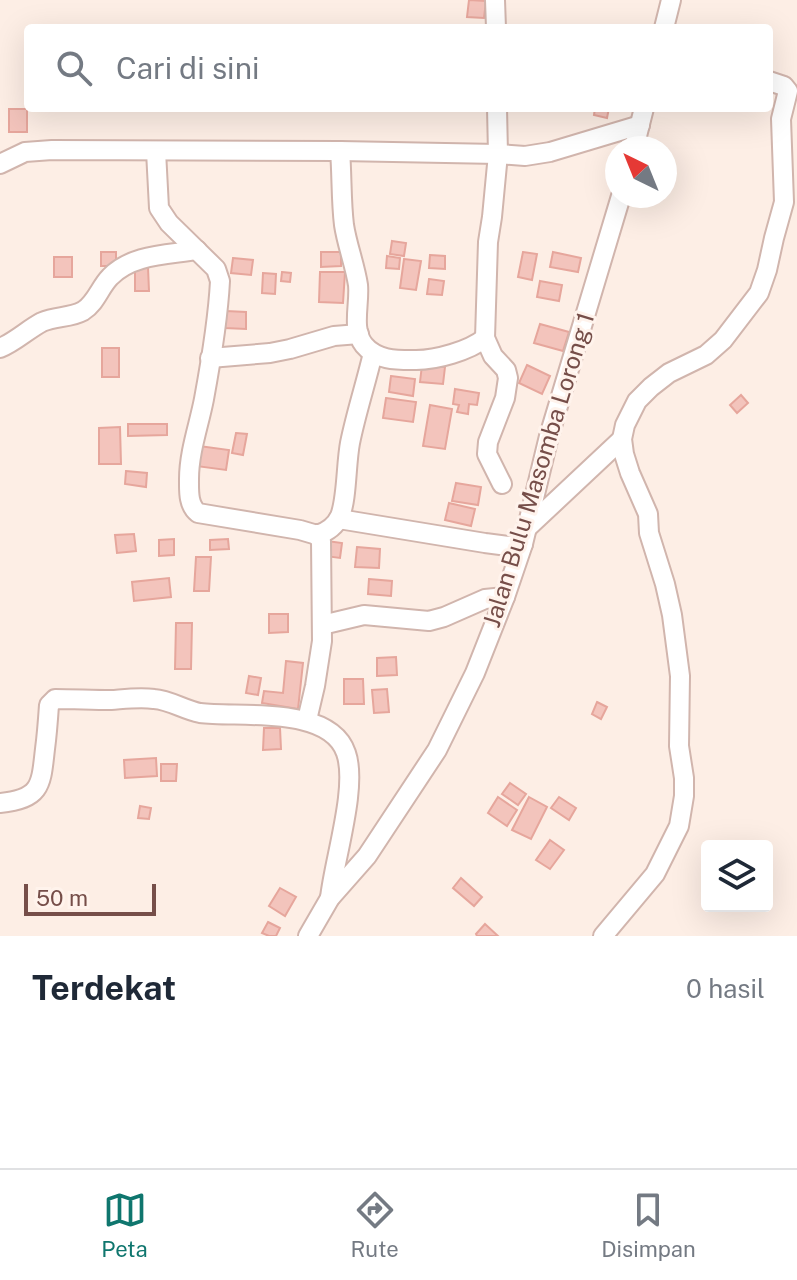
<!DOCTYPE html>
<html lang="id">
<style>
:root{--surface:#fff;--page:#f2f2f3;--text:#1f2937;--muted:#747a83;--line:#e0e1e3;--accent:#0f766e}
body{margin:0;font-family:"Public Sans",sans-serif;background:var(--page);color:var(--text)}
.controls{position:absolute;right:24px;bottom:24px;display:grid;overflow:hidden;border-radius:8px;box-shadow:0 8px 32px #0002}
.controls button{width:72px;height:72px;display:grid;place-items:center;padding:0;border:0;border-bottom:2px solid var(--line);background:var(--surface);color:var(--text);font:40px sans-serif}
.compass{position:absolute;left:605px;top:136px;width:72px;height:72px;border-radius:50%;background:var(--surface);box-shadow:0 8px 32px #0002;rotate:317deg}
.scale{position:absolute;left:24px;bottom:20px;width:132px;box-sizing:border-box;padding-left:8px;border:4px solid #764e49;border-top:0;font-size:22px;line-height:28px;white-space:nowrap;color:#764e49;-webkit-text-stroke:6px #fff3ec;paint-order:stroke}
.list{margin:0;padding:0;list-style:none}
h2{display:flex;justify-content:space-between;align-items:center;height:104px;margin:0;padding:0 32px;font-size:34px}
h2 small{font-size:26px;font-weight:400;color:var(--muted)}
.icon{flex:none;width:44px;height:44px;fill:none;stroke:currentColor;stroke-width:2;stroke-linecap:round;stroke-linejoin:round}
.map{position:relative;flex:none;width:797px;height:936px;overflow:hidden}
.search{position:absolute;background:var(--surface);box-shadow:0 8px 32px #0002;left:24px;right:24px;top:24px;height:88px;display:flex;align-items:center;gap:20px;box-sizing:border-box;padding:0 28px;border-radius:8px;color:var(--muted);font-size:30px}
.sheet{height:232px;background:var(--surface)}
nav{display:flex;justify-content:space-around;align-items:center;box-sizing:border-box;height:112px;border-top:2px solid var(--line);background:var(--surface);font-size:22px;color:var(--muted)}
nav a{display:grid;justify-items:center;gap:4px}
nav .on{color:var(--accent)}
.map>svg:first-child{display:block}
</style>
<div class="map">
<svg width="797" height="936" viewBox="0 0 797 936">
<rect width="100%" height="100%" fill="#fdeee5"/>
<g fill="#f3c4bc" stroke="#e6a69c" stroke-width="2">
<path d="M 469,0 L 486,1 L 484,18 L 467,17 Z"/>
<path d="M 595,108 L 609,108 L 607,118 L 594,115 Z"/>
<rect x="9" y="109" width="18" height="23"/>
<path d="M 392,241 L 406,243 L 404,256 L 390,254 Z"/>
<rect x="101" y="252" width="15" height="14"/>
<path d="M 321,252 L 341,252 L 341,266 L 321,267 Z"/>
<path d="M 523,252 L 537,254 L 532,280 L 518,277 Z"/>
<path d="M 553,252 L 581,258 L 578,272 L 550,267 Z"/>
<path d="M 430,255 L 445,256 L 445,269 L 429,268 Z"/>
<path d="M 387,256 L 400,258 L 399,269 L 386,268 Z"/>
<rect x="54" y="257" width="18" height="20"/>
<path d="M 233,258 L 253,260 L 251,275 L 231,273 Z"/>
<path d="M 404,259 L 421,261 L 416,290 L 400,288 Z"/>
<path d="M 135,267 L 148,267 L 149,291 L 135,291 Z"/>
<path d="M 282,272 L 291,273 L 290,282 L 281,281 Z"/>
<path d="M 320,272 L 345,272 L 343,303 L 319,302 Z"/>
<path d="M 263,273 L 276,274 L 275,294 L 262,293 Z"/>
<path d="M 429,279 L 444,281 L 442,295 L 427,294 Z"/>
<path d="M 540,281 L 562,285 L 559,301 L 537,297 Z"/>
<path d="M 226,311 L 246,312 L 246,329 L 225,328 Z"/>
<path d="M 540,324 L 569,332 L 563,351 L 534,343 Z"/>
<rect x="102" y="348" width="17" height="29"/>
<path d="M 422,365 L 445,367 L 443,384 L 420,382 Z"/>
<path d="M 527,365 L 550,376 L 542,394 L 519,383 Z"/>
<path d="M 391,376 L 415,379 L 413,396 L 389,392 Z"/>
<path d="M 455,389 L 479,393 L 477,405 L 469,404 L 468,414 L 457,412 L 459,405 L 453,404 Z"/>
<path d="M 741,395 L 748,403 L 737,413 L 730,405 Z"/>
<path d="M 386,398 L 416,402 L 413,422 L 383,418 Z"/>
<path d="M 430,405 L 452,409 L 445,449 L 423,446 Z"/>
<path d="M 128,424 L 167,424 L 167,435 L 128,436 Z"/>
<path d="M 120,427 L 121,464 L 99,464 L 99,428 Z"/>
<path d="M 236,433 L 247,434 L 243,455 L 232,453 Z"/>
<path d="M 199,446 L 229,450 L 226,470 L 196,466 Z"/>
<path d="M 126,471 L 147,473 L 146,487 L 125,484 Z"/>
<path d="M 456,483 L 481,487 L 478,505 L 452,501 Z"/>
<path d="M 449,503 L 475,509 L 471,526 L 445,520 Z"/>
<path d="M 134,534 L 136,551 L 117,553 L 115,535 Z"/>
<path d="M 174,539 L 174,555 L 159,556 L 159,540 Z"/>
<path d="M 228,539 L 229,549 L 210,550 L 210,540 Z"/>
<path d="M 327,541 L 342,543 L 340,558 L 325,556 Z"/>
<path d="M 357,547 L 380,549 L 379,568 L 355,567 Z"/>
<path d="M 196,557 L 211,557 L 209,591 L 194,591 Z"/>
<path d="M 169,578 L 171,597 L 134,601 L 132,582 Z"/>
<path d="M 369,579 L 392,581 L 391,596 L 368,594 Z"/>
<path d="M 269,614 L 288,614 L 288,632 L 269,633 Z"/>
<path d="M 176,623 L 192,623 L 191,669 L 175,669 Z"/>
<path d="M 396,657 L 397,675 L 377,676 L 377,658 Z"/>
<path d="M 286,661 L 303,663 L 298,709 L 262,703 L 264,691 L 283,693 Z"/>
<path d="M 249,676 L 261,678 L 258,695 L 246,693 Z"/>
<path d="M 344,679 L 363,679 L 364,704 L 344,704 Z"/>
<path d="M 387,689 L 389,712 L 374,713 L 372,690 Z"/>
<path d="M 597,702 L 607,707 L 601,719 L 592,714 Z"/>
<path d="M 264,728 L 280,728 L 281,749 L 263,750 Z"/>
<path d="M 156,758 L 157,776 L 125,778 L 124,760 Z"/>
<path d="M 161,764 L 177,764 L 176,781 L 161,781 Z"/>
<path d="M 510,783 L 526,794 L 518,805 L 502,794 Z"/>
<path d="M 498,797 L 517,810 L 507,826 L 488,813 Z"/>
<path d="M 529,797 L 547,807 L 531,839 L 512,830 Z"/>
<path d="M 559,797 L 576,808 L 569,820 L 551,808 Z"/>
<path d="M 140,806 L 151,808 L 149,819 L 138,818 Z"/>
<path d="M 550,840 L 564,850 L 550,869 L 536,860 Z"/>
<path d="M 461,878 L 482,897 L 474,906 L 453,888 Z"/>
<path d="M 280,888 L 296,897 L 285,916 L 269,906 Z"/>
<path d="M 268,922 L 280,928 L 276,936 L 269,936 L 262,933 Z"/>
<path d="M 485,924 L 498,936 L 477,936 L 476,934 Z"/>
</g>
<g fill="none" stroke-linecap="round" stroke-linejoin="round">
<g stroke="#d1b5ad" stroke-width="22">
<g id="street">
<path d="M 495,0 L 496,28"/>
<path d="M 664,28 L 671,0"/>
<path d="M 497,108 L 498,154 L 492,217 L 488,242 L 485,338 L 493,356 L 506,370 L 508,378 L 505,398 L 488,442 L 487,454 L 502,484"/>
<path d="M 634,148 L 644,108"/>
<path d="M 156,151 L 159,208 L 169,223 L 216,269 L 220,281 C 218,320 211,361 204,399 C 199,425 189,452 189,479 C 189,491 188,505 198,513 L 300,530 L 317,535 C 327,532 335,527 340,516 C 347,499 346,464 350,443 C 356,413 366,383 373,353"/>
<path d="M 340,151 C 342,175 341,201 344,225 C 347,245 355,265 358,285 C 360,304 351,329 364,345 C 377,361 398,360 416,360 C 436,360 469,351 485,338"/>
<path d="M 0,164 L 25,152 L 52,150 L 340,151 L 498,154 L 525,156 L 550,152 L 640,125"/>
<path d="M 0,348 C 15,342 27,330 42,322 C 56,316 70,318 83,311 C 96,303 100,287 110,277 C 132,254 168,255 197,250"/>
<path d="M 210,358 L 270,353 L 290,349 L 334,336 L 359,334"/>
<path d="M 339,519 L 485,543 L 508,546 L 523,544"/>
<path d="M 526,529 L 622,439"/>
<path d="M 322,625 L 364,615 L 429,621 L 444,617 L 485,599 L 505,597"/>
<path d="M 307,720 L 315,686 L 322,641 L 321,541 L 317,535"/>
<path d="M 0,803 C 42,799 41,784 45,749 C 47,734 48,720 49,705 L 55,699 C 74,699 92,700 111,700 C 125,699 140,697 154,699 C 170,700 184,710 200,713 C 240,718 330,705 346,753 C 358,787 334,860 330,898"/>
<path d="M 308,936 L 330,898 L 367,856 L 437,750 L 475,673 L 505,597 L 523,544 L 549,436 L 621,196"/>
<path d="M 603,936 L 655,874 L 679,826 L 684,796 L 684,778 L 679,746 L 680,676 L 672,615 L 665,584 L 649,533 L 648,514 L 630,473 L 624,454 L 622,439 L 625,425 L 637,401 L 651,387 L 669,373 L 706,355 L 723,340 L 759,293 L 767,270 L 774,238 L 784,202 L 781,119 L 788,91 L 784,86 L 769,81"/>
</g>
</g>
<use href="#street" stroke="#fff" stroke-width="18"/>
</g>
<g text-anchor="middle" stroke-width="6" stroke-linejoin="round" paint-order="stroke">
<g font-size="24" fill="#764e49" stroke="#fff3ec">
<text transform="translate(539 470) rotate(-73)" y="8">Jalan Bulu Masomba Lorong 1</text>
</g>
</g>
</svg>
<div class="controls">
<button><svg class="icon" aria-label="layers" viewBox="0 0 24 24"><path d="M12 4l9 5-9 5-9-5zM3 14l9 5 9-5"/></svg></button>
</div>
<svg class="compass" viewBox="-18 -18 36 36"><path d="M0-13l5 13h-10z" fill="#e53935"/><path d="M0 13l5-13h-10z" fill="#747a83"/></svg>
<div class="scale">50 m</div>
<div class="search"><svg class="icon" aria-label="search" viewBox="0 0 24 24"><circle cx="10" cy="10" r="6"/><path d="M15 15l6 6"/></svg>Cari di sini</div>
</div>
<section class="sheet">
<h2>Terdekat<small>0 hasil</small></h2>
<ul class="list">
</ul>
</section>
<nav>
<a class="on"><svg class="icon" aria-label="map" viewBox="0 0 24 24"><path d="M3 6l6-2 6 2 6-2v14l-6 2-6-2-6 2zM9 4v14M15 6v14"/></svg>Peta</a>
<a><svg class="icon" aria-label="directions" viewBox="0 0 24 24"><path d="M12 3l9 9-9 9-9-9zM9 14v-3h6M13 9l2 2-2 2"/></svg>Rute</a>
<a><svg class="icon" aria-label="saved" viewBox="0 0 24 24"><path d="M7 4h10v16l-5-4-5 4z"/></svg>Disimpan</a>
</nav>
